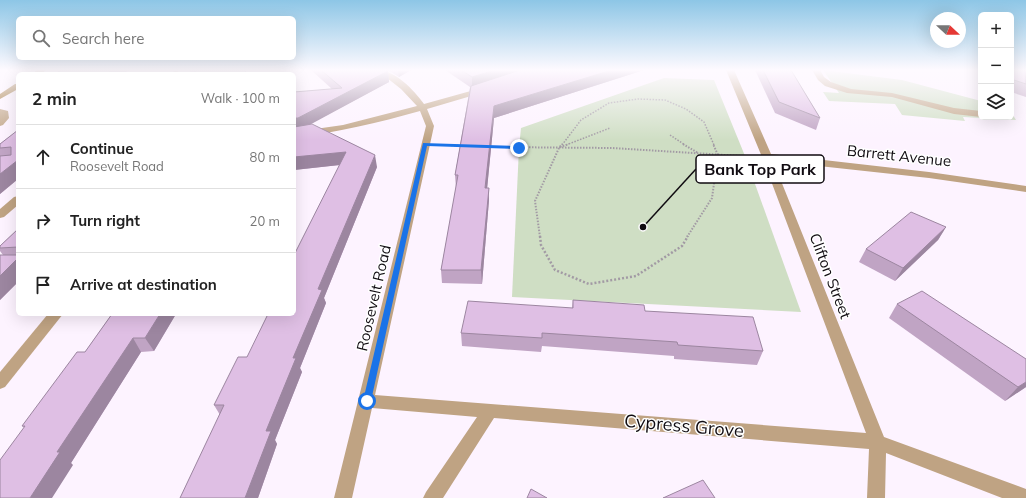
<!DOCTYPE html>
<meta charset="utf-8">
<style>
:root{--surface:#fff;--page:#f2f2f2;--text:#222;--muted:#767676;--line:#e0e0e0}
body{margin:0;font-family:Mulish,sans-serif;background:var(--page);color:var(--text)}
.controls{position:absolute;right:12px;top:12px;display:grid;overflow:hidden;border-radius:6px;box-shadow:0 4px 16px #0002}
.controls button{width:36px;height:36px;display:grid;place-items:center;padding:0;border:0;border-bottom:1px solid var(--line);background:var(--surface);color:var(--text);font:20px sans-serif}
.compass{position:absolute;left:930px;top:12px;width:36px;height:36px;border-radius:50%;background:var(--surface);box-shadow:0 4px 16px #0002;rotate:112deg}
.stop{position:absolute;width:12px;height:12px;margin:-9px;border:3px solid #1a73e8;border-radius:50%;background:#fff}
.stop.end{background:#1a73e8;border-color:#fff;box-shadow:0 1px 4px #0008}
.list{margin:0;padding:0;list-style:none}
h2{display:flex;justify-content:space-between;align-items:center;height:52px;margin:0;padding:0 16px;font-size:17px}
h2 small{font-size:13px;font-weight:400;color:var(--muted)}
.list li{display:grid;grid-template-columns:26px 1fr auto;gap:12px;align-items:center;box-sizing:border-box;height:64px;padding:0 16px;border-top:1px solid var(--line)}
.list b{display:block;font-size:15px;white-space:nowrap}
.list p{margin:0;font-size:13px;white-space:nowrap;color:var(--muted)}
.list em{font-size:13px;font-style:normal;color:var(--muted)}
.icon{flex:none;width:22px;height:22px;fill:none;stroke:currentColor;stroke-width:2;stroke-linecap:round;stroke-linejoin:round}
.map{position:relative;flex:none;width:1026px;height:498px;overflow:hidden}
.search{position:absolute;background:var(--surface);box-shadow:0 4px 16px #0002;left:16px;top:16px;width:280px;height:44px;display:flex;align-items:center;gap:10px;box-sizing:border-box;padding:0 14px;border-radius:6px;color:var(--muted);font-size:15px}
.panel{position:absolute;background:var(--surface);box-shadow:0 4px 16px #0002;left:16px;top:72px;width:280px;height:244px;border-radius:6px}
.map>svg:first-child{display:block}
</style>
<div class="map">
<svg width="1026" height="498" viewBox="0 0 1026 498">
<rect width="100%" height="100%" fill="#fdf3ff"/>
<g fill="#cfdec4">
<path d="M 823,70 L 902,80 L 981,101 L 981,117 L 1011,117 L 1011,112 L 1016,120 L 963,117 L 965,121 L 902,115 L 895,104 L 829,101 L 823,92 L 839,93 Z"/>
<path d="M 664,78 L 714,80 L 745,156 L 801,312 L 512,297 L 519,148 L 521,128 Z"/>
</g>
<g fill="none" stroke-linecap="round" stroke-linejoin="round">
<g stroke="#a29aa4" stroke-width="1.5" stroke-dasharray="1.5 1.5" stroke-linecap="butt">
<path d="M 670,135 L 685,145"/>
<path d="M 562,145 L 581,120 L 609,103 L 638,99 L 665,100 L 686,109 L 704,122 L 714,145"/>
<path d="M 566,145 L 610,128"/>
</g>
<g stroke="#a29aa4" stroke-width="2" stroke-dasharray="1.5 1.5" stroke-linecap="butt">
<path d="M 683,144 L 698,153"/>
<path d="M 448,145 L 463,146"/>
<path d="M 490,147 L 612,148 L 742,156"/>
<path d="M 560,147 L 569,144"/>
<path d="M 540,237 L 535,201 L 559,148 L 562,144"/>
<path d="M 687,237 L 712,198 L 718,155 L 713,144"/>
</g>
<path stroke="#a29aa4" stroke-width="2.5" stroke-dasharray="2 2" stroke-linecap="butt" d="M 540,236 L 541,245 L 555,270 L 589,284 L 636,276 L 682,246 L 688,236"/>
<g fill="#bfa383" fill-rule="evenodd">
<path d="M 377,70 C 395,70 414,90 424,104 L 485,87 L 489,89 L 488,91 L 427,109 L 434,126 L 375,395 L 866,433 L 762,157 L 726,70 L 734,70 L 771,154 L 929,172 L 1026,186 L 1026,192 L 929,178 L 773,161 L 884,437 L 1026,489 L 1026,498 L 1002,498 L 886,453 L 885,498 L 867,498 L 869,449 L 494,418 L 443,498 L 423,498 L 426,492 L 477,417 L 372,408 L 352,498 L 334,498 L 426,126 L 420,111 C 378,123 337,132 294,138 L 294,132 L 343,125 L 417,106 L 401,89 Z"/>
<path d="M 812,70 L 820,70 L 824,77 L 831,82 L 851,89 L 892,93 L 954,108 L 981,111 L 981,117 L 954,114 L 892,97 L 847,93 L 825,86 L 818,80 Z"/>
<path d="M 174,71 L 177,71 L 181,73 L 172,74 Z"/>
<path d="M 0,109 L 8,111 L 9,118 L 3,125 L 0,126 Z"/>
<path d="M 18,196 L 18,205 L 4,217 L 0,218 L 0,209 L 14,197 Z"/>
<path d="M 48,314 L 63,314 L 5,387 L 0,389 L 0,372 Z"/>
</g>
<g fill="#8d5b14" fill-rule="evenodd">
<path d="M 37,70 L 46,70 L 41,74 L 32,74 Z"/>
<path d="M 15,84 L 18,84 L 18,89 L 0,99 L 0,94 Z"/>
</g>
</g>
<g fill="#c0a4c4">
<path d="M 189,70 L 244,70 L 248,74 L 192,74 Z"/>
<path d="M 311,70 L 411,70 L 399,77 L 391,72 L 388,71 L 389,82 L 310,124 L 377,167 L 324,298 L 326,303 L 300,368 L 302,372 L 275,440 L 277,444 L 258,498 L 180,498 L 220,415 L 214,405 L 247,357 L 294,314 L 339,165 L 294,170 L 294,92 L 332,89 Z"/>
<path d="M 445,70 L 644,70 L 494,118 L 487,188 L 489,188 L 489,200 L 482,284 L 442,283 L 441,270 L 456,188 L 455,175 L 470,87 Z"/>
<path d="M 755,70 L 791,70 L 820,118 L 816,130 L 775,113 Z"/>
<path d="M 1026,70 L 1026,97 L 1011,92 L 1011,71 Z"/>
<path d="M 18,130 L 18,179 L 0,194 L 0,144 Z"/>
<path d="M 946,227 L 938,240 L 895,281 L 859,262 L 866,249 Z"/>
<path d="M 18,229 L 18,282 L 0,300 L 0,255 L 3,255 L 0,251 L 0,246 Z"/>
<path d="M 573,300 L 645,311 L 763,351 L 757,365 L 674,359 L 674,356 L 542,346 L 541,352 L 462,346 L 461,333 L 572,308 Z"/>
<path d="M 897,304 L 1026,359 L 1026,387 L 1005,401 L 889,318 Z"/>
<path d="M 112,314 L 176,314 L 154,351 L 141,352 L 71,463 L 73,465 L 22,426 L 85,352 Z"/>
</g>
<g fill="#9c86a0">
<path d="M 112,70 L 129,70 L 123,74 L 106,74 Z"/>
<path d="M 398,70 L 411,70 L 399,77 Z"/>
<path d="M 495,70 L 530,70 L 472,88 L 472,77 Z"/>
<path d="M 612,70 L 644,70 L 494,118 L 486,200 L 485,188 L 494,106 Z"/>
<path d="M 388,71 L 389,82 L 302,129 L 294,131 L 294,118 Z"/>
<path d="M 346,152 L 349,164 L 294,170 L 294,157 Z"/>
<path d="M 375,155 L 377,167 L 324,298 L 326,303 L 300,368 L 302,372 L 275,440 L 277,444 L 258,498 L 245,498 L 266,431 L 318,289 Z"/>
<path d="M 18,160 L 18,179 L 0,194 L 0,174 Z"/>
<path d="M 489,188 L 489,200 L 482,284 L 481,270 Z"/>
<path d="M 946,227 L 938,240 L 895,281 L 903,268 Z"/>
<path d="M 18,258 L 18,282 L 0,300 L 0,276 Z"/>
<path d="M 160,314 L 176,314 L 154,351 L 145,338 Z"/>
<path d="M 133,338 L 141,352 L 71,463 L 73,465 L 52,498 L 30,498 L 57,452 Z"/>
<path d="M 1026,382 L 1026,387 L 1005,401 L 1018,387 Z"/>
</g>
<g fill="#dfbfe4" stroke="#9c86a0">
<path d="M 61,70 L 112,70 L 106,74 L 55,74 Z"/>
<path d="M 194,70 L 244,70 L 248,74 L 197,74 Z"/>
<path d="M 321,70 L 387,70 L 388,71 L 298,118 L 294,118 L 294,92 L 342,88 Z"/>
<path d="M 461,70 L 495,70 L 472,77 Z"/>
<path d="M 520,70 L 612,70 L 494,106 L 485,188 L 489,188 L 481,270 L 441,270 L 458,175 L 455,175 L 471,86 Z"/>
<path d="M 763,70 L 791,70 L 820,118 L 779,102 Z"/>
<path d="M 1012,70 L 1026,70 L 1026,84 L 1011,79 L 1011,71 Z"/>
<path d="M 312,124 L 375,155 L 318,289 L 322,290 L 293,358 L 296,358 L 266,431 L 271,431 L 245,498 L 180,498 L 224,405 L 214,405 L 238,357 L 247,357 L 268,314 L 294,314 L 294,255 L 346,152 L 294,157 L 294,127 Z"/>
<path d="M 18,130 L 18,160 L 0,174 L 0,156 L 11,155 L 11,147 L 0,148 L 0,144 Z"/>
<path d="M 911,212 L 946,227 L 903,268 L 866,249 Z"/>
<path d="M 18,229 L 18,247 L 0,248 L 0,246 Z"/>
<path d="M 0,255 L 18,255 L 18,258 L 0,276 Z"/>
<path d="M 922,291 L 1026,359 L 1026,382 L 1018,387 L 897,304 Z"/>
<path d="M 573,300 L 644,305 L 645,311 L 753,317 L 763,351 L 678,345 L 677,342 L 542,333 L 542,338 L 461,333 L 468,301 L 573,308 Z"/>
<path d="M 112,314 L 160,314 L 145,338 L 133,338 L 57,452 L 60,452 L 30,498 L 0,498 L 0,460 L 25,426 L 22,426 L 77,352 L 85,352 Z"/>
<path d="M 703,480 L 715,498 L 663,498 Z"/>
<path d="M 531,489 L 547,498 L 527,498 Z"/>
</g>
<linearGradient id="sky" x2="0" y2="1"><stop stop-color="#8dc6e6"/><stop offset="0.5" stop-color="#fefaff"/><stop offset="1" stop-color="#fefaff" stop-opacity="0"/></linearGradient>
<rect width="1026" height="140" fill="url(#sky)"/>
<path fill="#1a73e8" d="M 423,143 L 519,146 L 521,148 L 519,149 L 427,146 L 371,401 L 367,404 L 363,401 Z"/>
<g text-anchor="middle" stroke-width="3" stroke-linejoin="round" paint-order="stroke">
<g font-size="15" fill="#100b11" stroke="#fff">
<text transform="translate(899 156) rotate(6)" y="5">Barrett Avenue</text>
<text transform="translate(830 276) rotate(69)" y="5">Clifton Street</text>
<text transform="translate(374 298) rotate(-77)" y="5">Roosevelt Road</text>
</g>
<g font-size="18" fill="#100b11" stroke="#fff">
<text transform="translate(684 426) rotate(5)" y="6">Cypress Grove</text>
</g>
</g>
<path fill="none" stroke="#100b11" stroke-width="1.5" d="M643 227L696 169"/>
<circle fill="#100b11" stroke="#fff" stroke-width="1.5" cx="643" cy="227" r="4"/>
<rect fill="#fff" stroke="#100b11" stroke-width="1.5" x="696" y="155" width="128" height="28" rx="4"/>
<g font-size="16" text-anchor="middle" font-weight="bold" fill="#100b11">
<text x="760" y="175">Bank Top Park</text>
</g>
</svg>
<div class="controls">
<button>+</button>
<button>−</button>
<button><svg class="icon" aria-label="layers" viewBox="0 0 24 24"><path d="M12 4l9 5-9 5-9-5zM3 14l9 5 9-5"/></svg></button>
</div>
<svg class="compass" viewBox="-18 -18 36 36"><path d="M0-13l5 13h-10z" fill="#e53935"/><path d="M0 13l5-13h-10z" fill="#767676"/></svg>
<div class="stop" style="left:367px;top:401px"></div>
<div class="stop end" style="left:519px;top:148px"></div>
<div class="search"><svg class="icon" aria-label="search" viewBox="0 0 24 24"><circle cx="10" cy="10" r="6"/><path d="M15 15l6 6"/></svg>Search here</div>
<section class="panel">
<h2>2 min<small>Walk · 100 m</small></h2>
<ul class="list">
<li><svg class="icon" aria-label="ahead" viewBox="0 0 24 24"><path d="M12 20V5M6 11l6-6 6 6"/></svg><div><b>Continue</b><p>Roosevelt Road</p></div><em>80 m</em></li>
<li><svg class="icon" aria-label="right" viewBox="0 0 24 24"><path d="M7 20v-9h11M14 6l5 5-5 5"/></svg><div><b>Turn right</b></div><em>20 m</em></li>
<li><svg class="icon" aria-label="arrive" viewBox="0 0 24 24"><path d="M6 21V4h12l-3 4 3 4H6"/></svg><div><b>Arrive at destination</b></div></li>
</ul>
</section>
</div>
